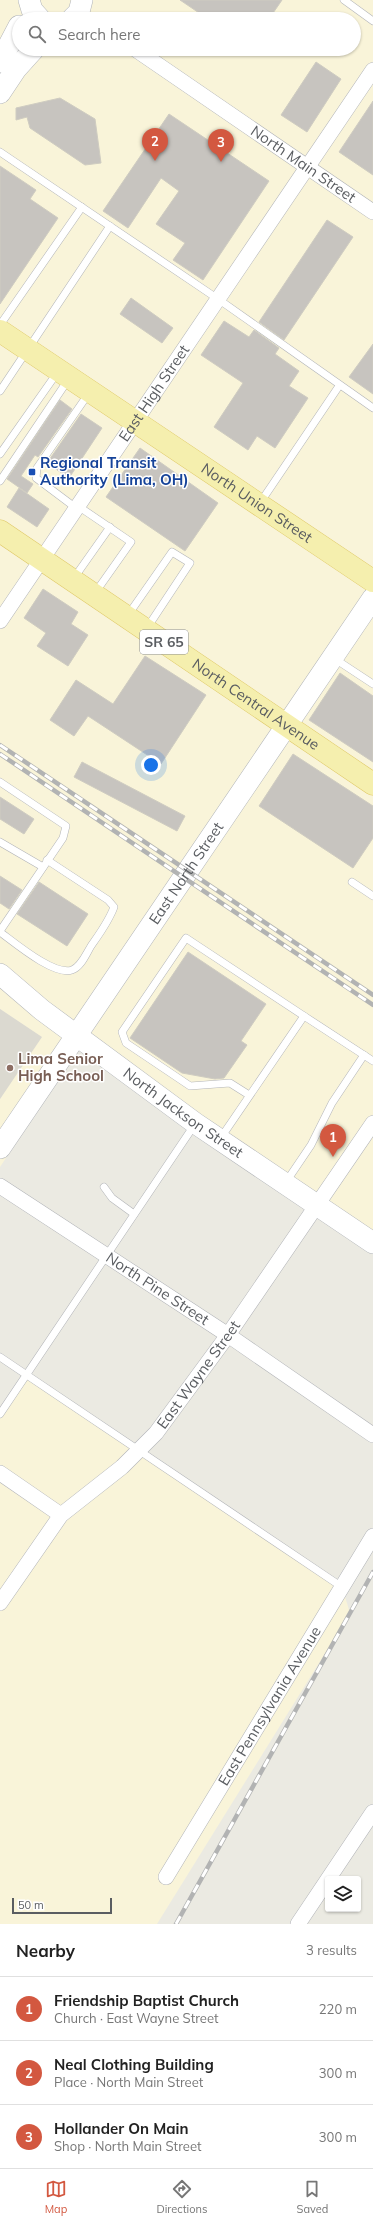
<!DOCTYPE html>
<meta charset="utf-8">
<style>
:root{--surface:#fff;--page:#f6f6f6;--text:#222;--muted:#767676;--line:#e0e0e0;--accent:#d35840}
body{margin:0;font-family:Mulish,sans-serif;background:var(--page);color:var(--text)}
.controls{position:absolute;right:12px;bottom:12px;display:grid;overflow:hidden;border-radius:4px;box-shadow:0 1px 3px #0004}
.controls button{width:36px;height:36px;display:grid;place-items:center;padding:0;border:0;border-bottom:1px solid var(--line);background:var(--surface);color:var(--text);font:20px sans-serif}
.scale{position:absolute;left:12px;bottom:10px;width:100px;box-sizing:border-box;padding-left:4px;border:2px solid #5a5d61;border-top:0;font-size:11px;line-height:14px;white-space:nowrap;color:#5a5d61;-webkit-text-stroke:3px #fff;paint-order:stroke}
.you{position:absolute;left:151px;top:765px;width:14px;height:14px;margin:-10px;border:3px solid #fff;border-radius:50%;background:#1a73e8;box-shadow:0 0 0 6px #1a73e833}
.badge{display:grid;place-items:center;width:26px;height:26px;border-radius:50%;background:var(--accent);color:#fff;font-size:13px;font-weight:700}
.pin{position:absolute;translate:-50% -33px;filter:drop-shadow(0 1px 2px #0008)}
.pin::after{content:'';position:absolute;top:21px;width:14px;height:12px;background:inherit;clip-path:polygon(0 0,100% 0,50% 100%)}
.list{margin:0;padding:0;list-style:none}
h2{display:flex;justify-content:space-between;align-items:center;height:52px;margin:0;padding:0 16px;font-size:17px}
h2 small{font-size:13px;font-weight:400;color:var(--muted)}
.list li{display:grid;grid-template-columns:26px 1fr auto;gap:12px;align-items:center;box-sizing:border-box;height:64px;padding:0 16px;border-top:1px solid var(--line)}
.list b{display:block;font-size:15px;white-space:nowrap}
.list p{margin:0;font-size:13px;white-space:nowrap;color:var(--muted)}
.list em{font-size:13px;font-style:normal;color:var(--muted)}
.icon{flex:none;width:22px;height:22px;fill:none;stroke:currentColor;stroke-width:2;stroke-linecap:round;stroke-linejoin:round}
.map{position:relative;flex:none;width:373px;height:1924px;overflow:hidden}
.search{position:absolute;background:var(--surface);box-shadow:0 1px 3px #0004;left:12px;right:12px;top:12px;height:44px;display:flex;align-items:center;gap:10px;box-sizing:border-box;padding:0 14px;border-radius:22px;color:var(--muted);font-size:15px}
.sheet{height:244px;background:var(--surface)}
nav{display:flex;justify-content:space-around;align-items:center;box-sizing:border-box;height:56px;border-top:1px solid var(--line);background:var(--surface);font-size:11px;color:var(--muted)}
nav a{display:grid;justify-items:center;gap:2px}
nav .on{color:var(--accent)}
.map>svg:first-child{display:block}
</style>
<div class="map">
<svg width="373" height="1924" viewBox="0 0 373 1924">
<rect width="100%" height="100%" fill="#ebeae2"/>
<g fill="#f9f4d9" fill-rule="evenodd">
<path d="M 0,0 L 373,0 L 373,1243 L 76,1036 L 41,1105 L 0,1167 L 0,1099 L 41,1037 L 0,1009 ZM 19,19 L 354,19 L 354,49 L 19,49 Z"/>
<path d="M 27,1375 L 342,1587 L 350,1613 L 157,1924 L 0,1924 L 0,1414 Z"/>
</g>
<path fill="#dbd9d0" d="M 0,1009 L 42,1037 L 0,1099 Z"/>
<g fill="#c7c4bf" stroke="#cfccc1">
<path d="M 180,0 L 282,0 L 269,19 L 208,19 Z"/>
<path d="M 316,62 L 341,79 L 307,132 L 281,115 Z"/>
<path d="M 60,98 L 95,119 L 101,163 L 85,165 L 30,128 L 27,117 L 16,120 L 16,108 Z"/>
<path d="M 373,101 L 373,175 L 339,152 Z"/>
<path d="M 169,114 L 269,181 L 203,280 L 173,260 L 185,243 L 156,224 L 179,191 L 161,178 L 128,228 L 103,211 Z"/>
<path d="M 0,166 L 36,190 L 30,199 L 58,218 L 0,304 Z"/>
<path d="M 327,220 L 353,237 L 284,340 L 259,322 Z"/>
<path d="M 131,298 L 173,328 L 162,343 L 120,314 Z"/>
<path d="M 224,321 L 249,337 L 254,330 L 279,348 L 275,354 L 299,371 L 289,386 L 308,398 L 275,448 L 257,436 L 248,450 L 214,427 L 243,383 L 201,355 Z"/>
<path d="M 373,344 L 373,394 L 349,377 Z"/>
<path d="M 60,400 L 72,409 L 38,457 L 35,455 L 21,476 L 33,484 L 27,493 L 7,479 Z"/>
<path d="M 81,414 L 102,428 L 69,478 L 47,463 Z"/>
<path d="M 140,448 L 218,503 L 185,551 L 106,497 Z"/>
<path d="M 19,488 L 49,509 L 37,527 L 7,507 Z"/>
<path d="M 43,589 L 78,612 L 71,624 L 88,635 L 68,666 L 37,646 L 46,633 L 24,618 Z"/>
<path d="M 145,656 L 206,695 L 161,764 L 88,716 L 74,736 L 50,720 L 76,680 L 113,704 Z"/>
<path d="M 340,673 L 373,696 L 373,762 L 309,720 Z"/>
<path d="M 293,754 L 373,806 L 373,838 L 353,868 L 259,806 Z"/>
<path d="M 82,762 L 185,816 L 177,831 L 74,777 Z"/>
<path d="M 0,797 L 34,819 L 24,834 L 0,819 Z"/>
<path d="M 0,876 L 22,890 L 9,909 L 0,903 Z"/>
<path d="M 39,882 L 88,914 L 67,946 L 17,914 Z"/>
<path d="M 188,952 L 266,1004 L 241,1041 L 247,1045 L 224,1078 L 215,1079 L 182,1073 L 130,1038 Z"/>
</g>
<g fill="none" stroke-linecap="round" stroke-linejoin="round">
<g stroke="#b2b4b8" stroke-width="8">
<g id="lane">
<path d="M 344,0 L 373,21"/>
<path d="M 0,152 L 218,299 L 373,408"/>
<path d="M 0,325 L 82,207"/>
<path d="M 0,391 L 110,226"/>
<path d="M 0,454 L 57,373"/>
<path d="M 0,481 L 68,380"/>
<path d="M 260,503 L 339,386"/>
<path d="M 78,506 L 131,542 L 95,593"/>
<path d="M 76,508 L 36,478 L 37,468 L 89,393"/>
<path d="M 74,578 L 110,527"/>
<path d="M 128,615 L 172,552 L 190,563 L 147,628"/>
<path d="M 335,659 L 373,684"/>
<path d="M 0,782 L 66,826 L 63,838 L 0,931"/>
<path d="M 0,842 L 43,867"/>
<path d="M 352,882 L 373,896"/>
<path d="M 0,932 C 15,943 54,976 72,970 C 81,967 86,954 91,946 C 100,933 109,921 114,907 L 108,900 L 47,860"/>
<path d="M 249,1095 L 230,1083 L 190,1086 L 126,1043 L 122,1032 L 186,938 L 304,1016"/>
<path d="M 220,1139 L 304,1016 L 373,1061"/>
<path d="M 286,1182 L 311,1145 L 332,1103 L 364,1055"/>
<path d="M 104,1187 L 112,1198 L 134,1214"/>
<path d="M 0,1357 L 342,1587"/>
<path d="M 0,1414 L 195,1124"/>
</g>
</g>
<g stroke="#b2b4b8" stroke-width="16">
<g id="street">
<path id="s1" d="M 135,49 L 373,212"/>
<path id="s2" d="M 0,621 L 373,70"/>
<path id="s3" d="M 0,1186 L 228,1335 L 373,1435"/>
<path d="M 0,1473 L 61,1515"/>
<path id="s4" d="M 0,1603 L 61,1515 L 122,1467 L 156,1433 L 228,1335 L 373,1123"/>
<path id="s5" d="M 166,1877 L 373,1536"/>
<path d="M 298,1924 L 373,1812"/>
</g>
</g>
<g stroke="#b1b4b8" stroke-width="22">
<g id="secondary">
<path d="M 29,0 L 32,10 L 40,19"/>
<path d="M 72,19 L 79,12 L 82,0"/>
<path d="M 0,62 L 19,26"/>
<path d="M 0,93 L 16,69 L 34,49"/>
<path id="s6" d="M 0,974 L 42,1010 L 195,1123 L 373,1243"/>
<path id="s7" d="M 0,1148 L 373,598"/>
</g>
</g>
<g stroke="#dfc867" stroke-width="23">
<g id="primary">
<path id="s8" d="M 0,331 L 373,581"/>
<path id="s9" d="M 0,531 L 373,784"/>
</g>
</g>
<use href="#lane" stroke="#fff" stroke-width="7"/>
<use href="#street" stroke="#fff" stroke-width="15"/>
<use href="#secondary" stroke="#fff" stroke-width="21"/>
<use href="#primary" stroke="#f5efae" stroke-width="22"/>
<g stroke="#b2b3b3" stroke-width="4.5">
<g id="rail">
<path d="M 0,745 L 373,995"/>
<path d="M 0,754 L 373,1005"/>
<path d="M 176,1924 L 373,1572"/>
</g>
</g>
<use href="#rail" stroke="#fff" stroke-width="3" stroke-dasharray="9" stroke-linecap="butt"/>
</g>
<rect fill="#1a4fb4" stroke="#fff" stroke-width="1.5" x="28" y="468" width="8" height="8" rx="2"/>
<circle fill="#8d6e63" stroke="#fff" stroke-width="1.5" cx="10" cy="1068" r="4"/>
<g text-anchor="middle" stroke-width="3" stroke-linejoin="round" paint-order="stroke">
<rect fill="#fff" stroke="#8c8e90" stroke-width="1" x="140" y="630" width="48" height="24" rx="3"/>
<g font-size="14" font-weight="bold" fill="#5a5d61">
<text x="164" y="647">SR 65</text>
</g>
<g font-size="15" fill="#5a5d61" stroke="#fff">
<text dy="5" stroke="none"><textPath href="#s1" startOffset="204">North Main Street</textPath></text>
<text dy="5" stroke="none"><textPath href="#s2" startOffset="275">East High Street</textPath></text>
<text dy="5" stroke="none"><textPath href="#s8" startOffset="309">North Union Street</textPath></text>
<text dy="5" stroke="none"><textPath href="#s9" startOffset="309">North Central Avenue</textPath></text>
<text dy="5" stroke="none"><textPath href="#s7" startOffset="332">East North Street</textPath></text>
<text dy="5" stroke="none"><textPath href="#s6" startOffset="230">North Jackson Street</textPath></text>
<text dy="5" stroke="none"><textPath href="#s3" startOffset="188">North Pine Street</textPath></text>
<text dy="5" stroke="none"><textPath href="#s4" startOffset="305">East Wayne Street</textPath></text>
<text dy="5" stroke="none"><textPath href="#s5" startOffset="200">East Pennsylvania Avenue</textPath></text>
</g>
<g font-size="15" font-weight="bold" fill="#164399" stroke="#fff" text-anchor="start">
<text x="40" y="468">Regional Transit<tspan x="40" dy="17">Authority (Lima, OH)</tspan></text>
</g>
<g font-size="15" font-weight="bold" fill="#785e54" stroke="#fff" text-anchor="start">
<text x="18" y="1064">Lima Senior<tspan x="18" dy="17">High School</tspan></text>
</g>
</g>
</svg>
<div class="controls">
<button><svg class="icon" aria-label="layers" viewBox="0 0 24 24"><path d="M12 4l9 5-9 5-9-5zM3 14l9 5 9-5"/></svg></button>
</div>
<div class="scale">50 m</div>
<div class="you"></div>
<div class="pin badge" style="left:333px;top:1157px">1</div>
<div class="pin badge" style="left:155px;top:161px">2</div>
<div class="pin badge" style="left:221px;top:162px">3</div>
<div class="search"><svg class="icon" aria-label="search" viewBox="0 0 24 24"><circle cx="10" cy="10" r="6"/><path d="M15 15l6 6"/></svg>Search here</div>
</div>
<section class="sheet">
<h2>Nearby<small>3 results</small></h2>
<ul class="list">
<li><span class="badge">1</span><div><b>Friendship Baptist Church</b><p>Church · East Wayne Street</p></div><em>220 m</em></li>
<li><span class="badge">2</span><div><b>Neal Clothing Building</b><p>Place · North Main Street</p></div><em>300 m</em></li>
<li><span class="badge">3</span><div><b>Hollander On Main</b><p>Shop · North Main Street</p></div><em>300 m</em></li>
</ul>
</section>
<nav>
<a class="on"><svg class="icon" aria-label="map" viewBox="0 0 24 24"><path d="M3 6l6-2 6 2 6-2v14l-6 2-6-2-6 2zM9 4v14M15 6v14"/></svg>Map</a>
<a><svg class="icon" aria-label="directions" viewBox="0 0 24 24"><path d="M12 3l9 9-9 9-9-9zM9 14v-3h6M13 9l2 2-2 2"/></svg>Directions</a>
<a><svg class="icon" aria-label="saved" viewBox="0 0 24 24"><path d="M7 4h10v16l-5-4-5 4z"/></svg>Saved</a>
</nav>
